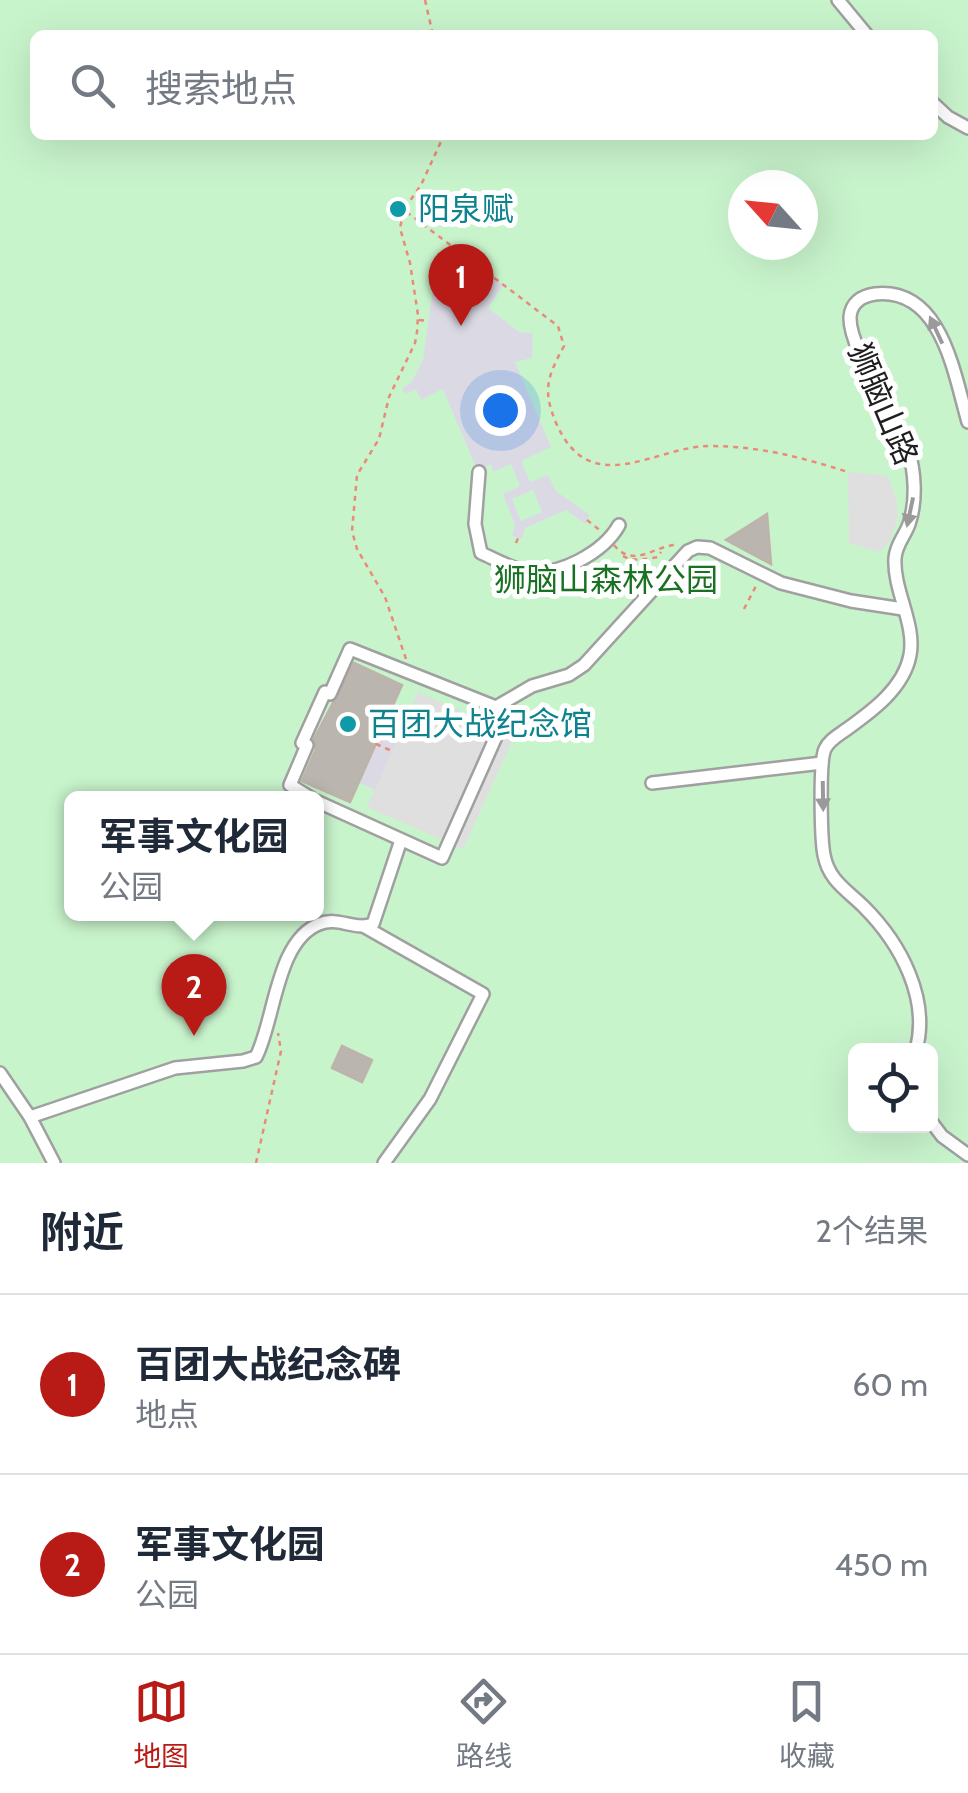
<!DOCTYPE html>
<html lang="zh">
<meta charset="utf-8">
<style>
:root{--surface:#fff;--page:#f6f6f7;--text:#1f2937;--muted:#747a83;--line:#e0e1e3;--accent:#b81a16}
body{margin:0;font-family:Cabin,"Noto Sans SC",sans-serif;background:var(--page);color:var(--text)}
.controls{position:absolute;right:30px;bottom:30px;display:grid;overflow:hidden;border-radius:15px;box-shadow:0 10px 40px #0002}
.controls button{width:90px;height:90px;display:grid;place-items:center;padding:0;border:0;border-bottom:2px solid var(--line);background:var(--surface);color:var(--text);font:50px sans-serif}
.compass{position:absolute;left:728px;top:170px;width:90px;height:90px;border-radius:50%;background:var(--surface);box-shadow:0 10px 40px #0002;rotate:297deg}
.you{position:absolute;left:500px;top:410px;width:35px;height:35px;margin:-25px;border:8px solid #fff;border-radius:50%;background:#1a73e8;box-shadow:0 0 0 15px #1a73e833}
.badge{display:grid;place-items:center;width:65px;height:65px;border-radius:50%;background:var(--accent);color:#fff;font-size:32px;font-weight:700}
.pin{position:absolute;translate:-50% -82px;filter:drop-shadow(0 2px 5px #0008)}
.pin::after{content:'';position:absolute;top:52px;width:35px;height:30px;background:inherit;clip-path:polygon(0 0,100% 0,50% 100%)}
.popup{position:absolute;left:64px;top:791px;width:260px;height:130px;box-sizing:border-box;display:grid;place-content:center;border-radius:15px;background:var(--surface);filter:drop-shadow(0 2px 8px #0005);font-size:32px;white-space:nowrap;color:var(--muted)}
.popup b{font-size:38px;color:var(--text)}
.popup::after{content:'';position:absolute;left:50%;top:100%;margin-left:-20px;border:20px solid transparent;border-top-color:var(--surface)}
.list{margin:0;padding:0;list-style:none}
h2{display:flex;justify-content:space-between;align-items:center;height:130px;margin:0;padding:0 40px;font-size:42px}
h2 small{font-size:32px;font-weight:400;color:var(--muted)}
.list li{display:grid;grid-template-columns:65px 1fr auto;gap:30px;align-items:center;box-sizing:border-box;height:180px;padding:0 40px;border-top:2px solid var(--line)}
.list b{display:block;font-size:38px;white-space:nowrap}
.list p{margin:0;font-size:32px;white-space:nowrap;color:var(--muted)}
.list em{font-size:32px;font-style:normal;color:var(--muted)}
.icon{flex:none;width:55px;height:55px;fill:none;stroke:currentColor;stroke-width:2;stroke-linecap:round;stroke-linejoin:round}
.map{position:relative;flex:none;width:968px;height:1163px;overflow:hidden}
.search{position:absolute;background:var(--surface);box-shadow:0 10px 40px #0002;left:30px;right:30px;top:30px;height:110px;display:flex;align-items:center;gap:25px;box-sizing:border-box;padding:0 35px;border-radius:15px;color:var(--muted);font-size:38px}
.sheet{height:490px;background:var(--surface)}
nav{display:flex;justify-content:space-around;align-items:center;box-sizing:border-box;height:140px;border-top:2px solid var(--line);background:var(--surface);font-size:28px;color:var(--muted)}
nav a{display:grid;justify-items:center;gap:5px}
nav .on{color:var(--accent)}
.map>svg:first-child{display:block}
</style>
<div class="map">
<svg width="968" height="1163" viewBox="0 0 968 1163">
<rect width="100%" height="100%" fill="#eeece6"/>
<path fill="#c8f4cc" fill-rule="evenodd" d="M 0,0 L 968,0 L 968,1163 L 0,1163 ZM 35,35 L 933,35 L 933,135 L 35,135 ZM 743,185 L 803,185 L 803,245 L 743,245 ZM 71,798 L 316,798 L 316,914 L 71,914 ZM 856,1050 L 930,1050 L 930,1126 L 856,1126 Z"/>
<g fill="#dfdfdf">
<path d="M 848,472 L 888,476 L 896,498 L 898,517 L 889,543 L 879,552 L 849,543 Z"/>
<path d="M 418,692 L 515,735 L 463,849 L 367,807 Z"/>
</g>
<g fill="#dbdae4" fill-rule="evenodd">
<path d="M 436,268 L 469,293 L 484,270 L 503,285 L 488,308 L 519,332 L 533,333 L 532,358 L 515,362 L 551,447 L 521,461 L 530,482 L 548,475 L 556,491 L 590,515 L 585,524 L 566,510 L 525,528 L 522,539 L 512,536 L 515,525 L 503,494 L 520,486 L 511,464 L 493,472 L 491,464 L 478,472 L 443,389 L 421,400 L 416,389 L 405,394 L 402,388 L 411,383 L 423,360 ZM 533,490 L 542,512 L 521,521 L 512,499 Z"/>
<path d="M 392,707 L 408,714 L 375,790 L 358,782 Z"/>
</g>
<g fill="#bbb5af" stroke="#beb3aa" stroke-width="2.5">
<path d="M 767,514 L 771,564 L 726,540 Z"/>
<path d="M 354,663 L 402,685 L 350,802 L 302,781 L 316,749 L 314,739 Z"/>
<path d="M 342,1046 L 372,1060 L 362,1082 L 332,1068 Z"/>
</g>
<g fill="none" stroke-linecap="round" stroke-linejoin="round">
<g stroke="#a0a0a0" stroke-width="16">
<g id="minor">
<path d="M 838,0 L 867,35"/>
<path d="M 933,103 L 948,117 L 968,128"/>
<path d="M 479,472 L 475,524 L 481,553 C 495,559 510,568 525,571 C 558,578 604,552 619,525"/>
<path d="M 652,783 L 822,763"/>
<path d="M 311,798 L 290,785 L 307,745 L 302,743 L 325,692 L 330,694 L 350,649 L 496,707"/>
<path d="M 316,801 L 442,858 L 503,721 L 496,707 L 532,686 L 569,675 L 584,665 L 688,551 L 697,547 L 710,548 L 781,583 L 851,601 L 903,609"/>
<path d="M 365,927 L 483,994 L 430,1099 L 384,1163"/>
<path d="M 916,1050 C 930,999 901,944 864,907 C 847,890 829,881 824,855 C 821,840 819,761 825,749 C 829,740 839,735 847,729 C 872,711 904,688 910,655 C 916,624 893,590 895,558 C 896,544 905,536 909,524 C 917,501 915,471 908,449 C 897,413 849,351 850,317 C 851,303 861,296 875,294 C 942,287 954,374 968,422"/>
<path d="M 0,1073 L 30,1117 L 54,1163"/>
<path d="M 30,1117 L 175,1068 L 243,1061 L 256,1057 C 275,1020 276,941 319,924 C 339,916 354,931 373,924 L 401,840"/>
<path d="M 930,1120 L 942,1136 L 968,1155"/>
</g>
</g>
<g stroke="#eb897b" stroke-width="2.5" stroke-dasharray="5 5" stroke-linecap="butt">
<path d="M 425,0 L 433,35"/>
<path d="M 417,35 L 425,35"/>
<path d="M 405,208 L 421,185 L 444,135"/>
<path d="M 419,320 L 428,321"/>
<path d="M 587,520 L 602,532"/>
<path d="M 516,543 L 518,538"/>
<path d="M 614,545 C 634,570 656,544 678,545"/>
<path d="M 623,556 C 633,562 646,559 658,557 L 661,552"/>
<path d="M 744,609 L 757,584"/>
<path d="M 406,659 L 385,597 L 357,549 L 352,531 L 357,475 L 379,439 L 389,397 L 415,343 L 417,332 L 418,315 L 410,263 L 400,228 L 404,210 L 558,326 L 564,346 C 547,377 542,391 557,425 C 592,502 658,444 713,446 C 763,447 800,457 848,472"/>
<path d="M 376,744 L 392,751"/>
<path d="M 256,1163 L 281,1051 L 278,1033"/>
</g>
<use href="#minor" stroke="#fff" stroke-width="11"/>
</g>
<defs><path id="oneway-solid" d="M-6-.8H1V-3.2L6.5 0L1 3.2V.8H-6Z" transform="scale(2.5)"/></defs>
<g fill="#9a9a9a">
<use href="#oneway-solid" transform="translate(936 330) rotate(-115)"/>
<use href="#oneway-solid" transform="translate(910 512) rotate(102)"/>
<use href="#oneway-solid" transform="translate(823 796) rotate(89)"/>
</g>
<g fill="#0f9aa8" stroke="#fff" stroke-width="4">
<circle cx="398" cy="209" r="10"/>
<circle cx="348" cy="724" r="10"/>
</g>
<g text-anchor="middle" stroke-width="10" stroke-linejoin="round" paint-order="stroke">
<g font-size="32" fill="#0d838f" stroke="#fff" text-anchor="start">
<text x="418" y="220">阳泉赋</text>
<text x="368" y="735">百团大战纪念馆</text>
</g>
<g font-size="32" fill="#1f1f1f" stroke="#fff">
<text transform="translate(883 404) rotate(67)" y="11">狮脑山路</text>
</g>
<g font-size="32" fill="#187221" stroke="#fff">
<text x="606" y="591">狮脑山森林公园</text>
</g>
</g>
</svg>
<div class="controls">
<button><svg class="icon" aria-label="locate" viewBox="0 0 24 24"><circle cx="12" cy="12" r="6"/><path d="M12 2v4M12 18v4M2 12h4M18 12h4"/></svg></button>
</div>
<svg class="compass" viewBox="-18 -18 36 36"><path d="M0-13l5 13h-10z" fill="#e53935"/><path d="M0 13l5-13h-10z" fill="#747a83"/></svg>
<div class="you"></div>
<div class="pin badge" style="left:461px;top:326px">1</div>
<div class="pin badge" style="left:194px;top:1036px">2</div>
<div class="popup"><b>军事文化园</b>公园</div>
<div class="search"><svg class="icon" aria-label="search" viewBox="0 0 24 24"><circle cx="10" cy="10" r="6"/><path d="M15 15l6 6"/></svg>搜索地点</div>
</div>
<section class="sheet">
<h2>附近<small>2个结果</small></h2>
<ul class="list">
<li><span class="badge">1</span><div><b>百团大战纪念碑</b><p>地点</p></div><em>60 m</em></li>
<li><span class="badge">2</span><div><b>军事文化园</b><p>公园</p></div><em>450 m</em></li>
</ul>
</section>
<nav>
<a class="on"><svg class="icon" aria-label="map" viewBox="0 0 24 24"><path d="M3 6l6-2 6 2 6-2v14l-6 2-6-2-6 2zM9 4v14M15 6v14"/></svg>地图</a>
<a><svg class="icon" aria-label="directions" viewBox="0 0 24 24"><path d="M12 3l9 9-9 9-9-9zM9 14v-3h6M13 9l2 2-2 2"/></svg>路线</a>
<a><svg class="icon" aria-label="saved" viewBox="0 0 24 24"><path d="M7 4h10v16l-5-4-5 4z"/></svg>收藏</a>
</nav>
